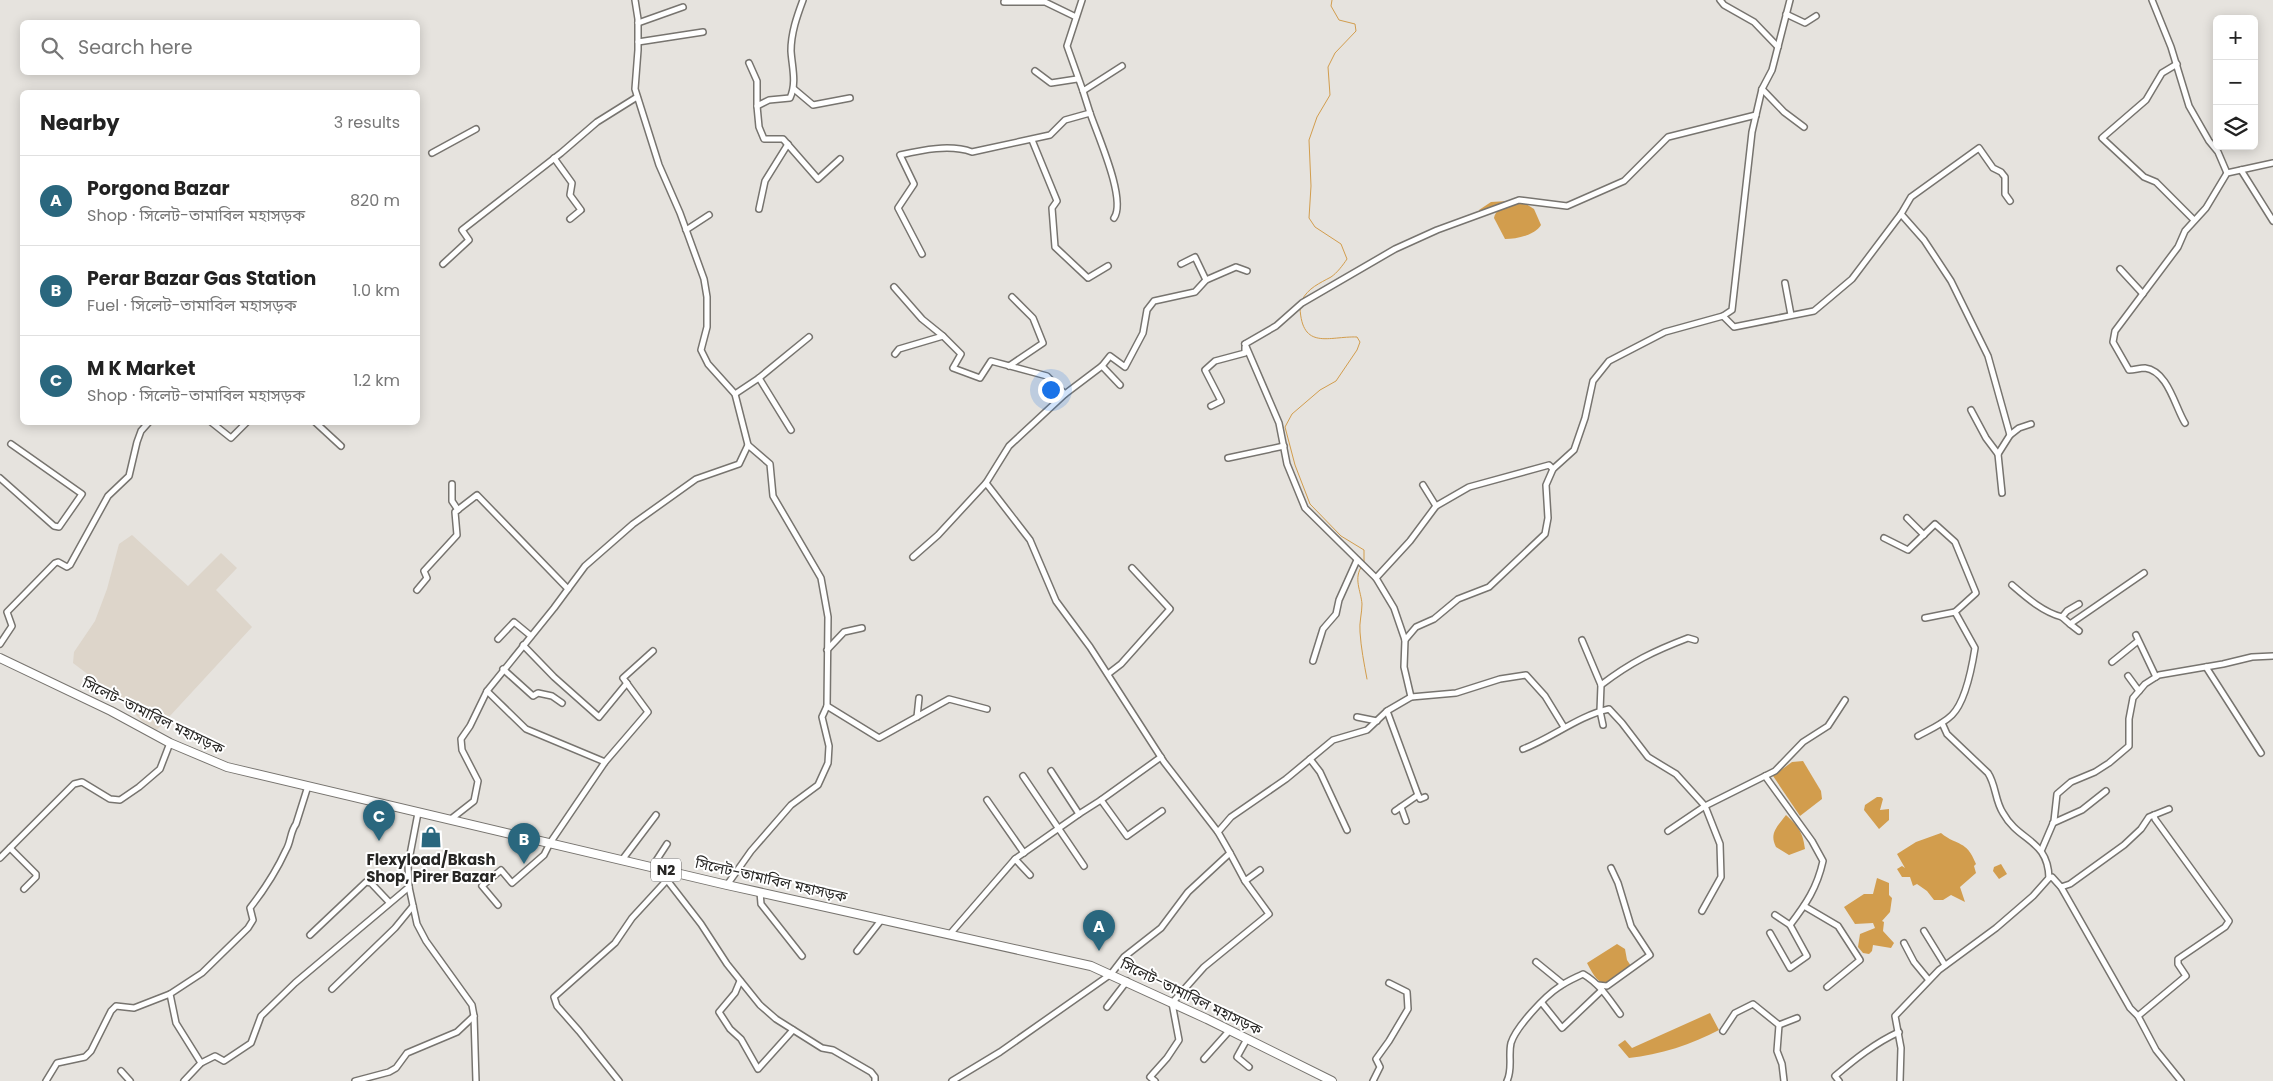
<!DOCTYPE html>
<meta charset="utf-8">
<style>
:root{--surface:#fff;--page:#f2f2f2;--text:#222;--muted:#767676;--line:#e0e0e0;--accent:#2a677e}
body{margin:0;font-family:Poppins,"Noto Sans Bengali",sans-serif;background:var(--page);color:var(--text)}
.controls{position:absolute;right:15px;top:15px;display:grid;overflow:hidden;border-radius:8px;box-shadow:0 2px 12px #0003}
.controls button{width:45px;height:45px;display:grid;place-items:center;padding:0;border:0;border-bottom:1px solid var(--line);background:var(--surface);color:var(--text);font:25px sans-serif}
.you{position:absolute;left:1050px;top:389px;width:18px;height:18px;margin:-12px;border:4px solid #fff;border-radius:50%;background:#1a73e8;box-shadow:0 0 0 8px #1a73e833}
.badge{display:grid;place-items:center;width:32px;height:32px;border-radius:50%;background:var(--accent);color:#fff;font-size:16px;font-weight:700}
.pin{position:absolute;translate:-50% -41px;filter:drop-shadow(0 1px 2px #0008)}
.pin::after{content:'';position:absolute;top:26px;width:18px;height:15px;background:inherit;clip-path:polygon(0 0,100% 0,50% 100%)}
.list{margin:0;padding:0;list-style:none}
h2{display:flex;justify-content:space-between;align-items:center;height:65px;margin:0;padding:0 20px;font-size:21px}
h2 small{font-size:16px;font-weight:400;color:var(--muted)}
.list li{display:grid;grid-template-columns:32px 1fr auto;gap:15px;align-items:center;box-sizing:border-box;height:90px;padding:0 20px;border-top:1px solid var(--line)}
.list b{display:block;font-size:19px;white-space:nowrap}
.list p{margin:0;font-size:16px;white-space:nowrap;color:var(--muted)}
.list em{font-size:16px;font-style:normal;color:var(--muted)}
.icon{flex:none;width:28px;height:28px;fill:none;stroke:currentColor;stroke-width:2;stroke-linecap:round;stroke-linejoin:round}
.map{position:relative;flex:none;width:2273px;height:1081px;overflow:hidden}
.search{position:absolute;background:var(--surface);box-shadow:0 2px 12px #0003;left:20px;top:20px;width:400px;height:55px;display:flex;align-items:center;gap:12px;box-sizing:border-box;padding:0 18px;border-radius:8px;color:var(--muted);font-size:19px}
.panel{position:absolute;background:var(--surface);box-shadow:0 2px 12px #0003;left:20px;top:90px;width:400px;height:335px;border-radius:8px}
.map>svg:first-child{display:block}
</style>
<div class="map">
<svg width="2273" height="1081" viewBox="0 0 2273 1081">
<rect width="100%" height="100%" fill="#e6e3de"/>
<path fill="#ddd5ca" d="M 132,535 L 188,586 L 221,553 L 237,568 L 216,590 L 252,627 L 157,730 L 143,722 L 118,697 L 73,663 L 74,652 L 95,621 L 107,589 L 119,544 Z"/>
<g fill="#d29d4d">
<path d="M 1508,201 L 1480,212 L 1479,210 L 1491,202 Z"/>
<path d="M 1523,202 L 1534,209 L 1541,225 C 1535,235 1517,239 1505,239 L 1494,218 C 1496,206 1512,203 1523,202 Z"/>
<path d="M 1803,761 L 1821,791 L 1822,799 L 1800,816 L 1773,776 L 1792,762 Z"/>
<path d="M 1877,797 L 1881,797 L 1883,799 L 1880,810 L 1889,809 L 1889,820 L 1879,829 L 1864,810 L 1865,805 Z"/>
<path d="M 1786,815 C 1798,826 1803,832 1805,849 L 1789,855 L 1776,847 C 1769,833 1777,827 1786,815 Z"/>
<path d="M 1941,833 C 1958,847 1966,839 1976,864 L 1974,866 L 1976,873 L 1960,887 L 1965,902 L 1951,895 L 1943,900 L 1934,900 L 1927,891 L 1917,884 L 1913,886 L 1910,877 L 1902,877 L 1897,869 L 1902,866 L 1905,868 L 1897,854 L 1916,842 Z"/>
<path d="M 2001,864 L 2007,874 L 1999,879 L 1993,871 L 1994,867 Z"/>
<path d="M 1877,878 L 1889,883 L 1889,895 L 1892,898 L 1890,912 L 1882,921 L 1884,922 L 1883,931 L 1894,943 L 1891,948 L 1873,945 L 1872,951 L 1869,954 L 1863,953 L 1858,947 L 1860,934 L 1875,928 L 1873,923 L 1855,924 L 1844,907 L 1864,894 L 1873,894 Z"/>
<path d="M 1617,944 L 1625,949 L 1627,960 L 1631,966 C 1608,983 1603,995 1587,963 Z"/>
<path d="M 1710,1013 L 1719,1030 C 1693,1044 1659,1055 1629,1058 L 1618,1045 L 1625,1040 L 1632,1048 Z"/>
</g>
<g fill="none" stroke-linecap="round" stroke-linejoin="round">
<g stroke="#d29d4d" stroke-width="1">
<path d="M 1302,300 C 1308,288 1320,283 1331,277 C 1337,273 1343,265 1347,259 L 1341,244 L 1315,227 L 1309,218 L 1311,186 L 1309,140 L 1317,117 L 1330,95 L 1328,67 L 1335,53 L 1356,31 L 1355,24 L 1339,20 L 1331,6 L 1332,0"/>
<path d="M 1300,308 C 1302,351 1329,336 1357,337 L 1360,342 L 1357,350 L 1336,381 L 1320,390 L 1292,414 L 1285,427 L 1295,465 L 1310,504 L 1341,536 L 1364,550 L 1364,563"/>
<path d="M 1362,566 C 1353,578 1361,591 1362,604 C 1362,613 1359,623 1360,632 C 1361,648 1364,663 1367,679"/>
</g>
<g stroke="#77746f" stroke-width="8">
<g id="minor">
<path d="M 635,0 L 638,19 L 638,50 L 635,89 L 659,165 L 680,213 L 704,279 L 707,297 L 707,327 L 701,350 L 708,364 L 735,394 L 748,445 L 770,464 L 773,496 L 821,578 L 828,617 L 827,706 L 822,717 L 829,746 L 828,763 L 818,785 L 791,805 L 751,851 L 727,885"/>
<path d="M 1082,0 L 1067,46 L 1083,91 L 1122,66"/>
<path d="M 1720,0 L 1724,5 L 1754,22 L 1778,47"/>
<path d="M 1790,0 L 1772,70 L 1762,89 L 1752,132 L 1732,310 L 1723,316 L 1734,327 L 1814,311 L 1852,279 L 1901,214 L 1911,197 L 1979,148 L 1993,168 L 2001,172 L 2005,177 L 2005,194 L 2010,201"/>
<path d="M 2152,0 L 2171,47 L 2189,106 L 2209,141 L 2218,152 L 2227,173"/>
<path d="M 1004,2 L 1045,2 L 1076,17"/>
<path d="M 1786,14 L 1805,23 L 1816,16"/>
<path d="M 638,23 L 683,7"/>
<path d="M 638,42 L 703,32"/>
<path d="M 749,63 L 757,81 L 757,106 L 769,100 L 790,98 C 797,83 792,67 791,51 C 791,33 797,16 803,0"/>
<path d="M 2177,64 L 2162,73 L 2146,100 L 2102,138 L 2144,177 L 2156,182 L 2194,220"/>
<path d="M 1035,71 L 1051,83 L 1077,79"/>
<path d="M 794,89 L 813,105 L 850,98"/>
<path d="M 1762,89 L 1784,112 L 1804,127"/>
<path d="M 757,106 L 759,127 L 764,139 L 783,139 L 818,179 L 840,159"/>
<path d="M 1090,113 C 1097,134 1127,200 1114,218"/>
<path d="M 1032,140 L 1057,201 L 1052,208 L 1055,247 L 1088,278 L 1108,266"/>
<path d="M 432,153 L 476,129"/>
<path d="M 554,158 L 572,183 L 570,195 L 581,210 L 570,219"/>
<path d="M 2241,170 L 2273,221"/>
<path d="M 759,209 L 765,181 L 788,144"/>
<path d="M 1901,214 L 1924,240 L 1951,281 L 1988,356 L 2010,435 L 1998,454 L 2002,493"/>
<path d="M 686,230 L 709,215"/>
<path d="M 922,254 L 898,208 L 914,184 L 900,155 C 922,150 950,144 972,152 L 1050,135 L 1065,120 L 1090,113 L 1083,91"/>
<path d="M 443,264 L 469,240 L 462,230 L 561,153 L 597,122 L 637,97"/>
<path d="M 1181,264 L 1195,257 L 1206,280"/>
<path d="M 2120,269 L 2143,294"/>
<path d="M 1785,283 L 1791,315"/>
<path d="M 894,287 L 922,319 L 943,336"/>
<path d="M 1245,344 L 1276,326 L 1302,303 L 1395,249 L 1437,230 L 1519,200 L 1567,206 L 1624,181 L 1668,137 L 1756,115"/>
<path d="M 1245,344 L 1279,423 L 1287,464 L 1305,508 L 1376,578"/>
<path d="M 895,354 L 899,349 L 943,336 L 961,354 L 953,368 L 980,378 L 991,361 L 1047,376 L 1065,394 L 1102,366 L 1110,356 L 1125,367 L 1143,333 L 1147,310 L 1154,301 L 1195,292 L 1206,280 L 1236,267 L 1247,271"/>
<path d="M 1009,366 L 1043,343 L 1033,318 L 1012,297"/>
<path d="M 1102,366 L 1120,385"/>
<path d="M 759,378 L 791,430"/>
<path d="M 735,394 L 759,378 L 809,337"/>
<path d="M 1211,406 L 1221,401 L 1205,370 L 1215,361 L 1245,353 L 1245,347"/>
<path d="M 1971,410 L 1986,438 L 1998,454"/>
<path d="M 211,422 L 231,438 L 247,422"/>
<path d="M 315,422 L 341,446"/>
<path d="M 2185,423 C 2175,407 2168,371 2145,368 C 2139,368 2135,370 2129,370 L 2113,342 L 2115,331 L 2178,247 L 2185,231 L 2206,208 L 2227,173 L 2273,163"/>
<path d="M 2010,435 L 2019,428 L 2031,424"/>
<path d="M 1228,458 L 1284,446"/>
<path d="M 0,478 L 54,526 L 59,527 L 82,494 L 11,444"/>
<path d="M 452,484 L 452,501 L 458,510"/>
<path d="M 1423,485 L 1436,506"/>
<path d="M 1907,518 L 1924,535"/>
<path d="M 1884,538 L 1908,550 L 1935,524 L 1955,542 L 1976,593 L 1955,612"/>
<path d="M 913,557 L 938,535 L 986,483 L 1009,446 L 1065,394"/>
<path d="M 2012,585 C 2027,598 2043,612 2062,617"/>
<path d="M 417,590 L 427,578 L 424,571 L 457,535 L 455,512 L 477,495 L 568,589"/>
<path d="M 2079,604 L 2067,611 L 2062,617 L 2070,624 L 2144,573"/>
<path d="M 2070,624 L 2079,631"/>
<path d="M 2136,635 L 2156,677"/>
<path d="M 498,639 L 514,622 L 531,636"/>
<path d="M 1405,640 L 1416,627 L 1434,619 L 1458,599 L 1489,587 L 1545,534 L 1548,518 L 1546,485 L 1553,469 L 1574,450 L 1585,418 L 1593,381 L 1609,361 L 1665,332 L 1723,316"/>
<path d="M 1582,640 L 1601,685 C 1631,662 1654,651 1688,638 L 1695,640"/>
<path d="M 0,644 L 12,626 L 7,612 L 55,563 L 58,562 L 67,567 L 70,565 L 108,496 L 129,476 L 137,442 L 141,431 L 149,422"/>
<path d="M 523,645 L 554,677 L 599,717 L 627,683"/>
<path d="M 827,650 L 844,632 L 862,628"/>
<path d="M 1313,661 L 1323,629 L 1336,614 L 1339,600 L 1357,560"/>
<path d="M 2112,662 L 2138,641"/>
<path d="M 2206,667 L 2261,753"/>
<path d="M 503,669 L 533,696 L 538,693 L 552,696 L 562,703"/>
<path d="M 1108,674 L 1121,664 L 1170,609 L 1132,568"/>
<path d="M 2128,676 L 2139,691"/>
<path d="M 1601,685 L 1600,711 L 1603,725"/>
<path d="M 487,691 L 526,729 L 605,762"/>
<path d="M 1411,697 L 1404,667 L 1405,640 L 1394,608 L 1376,578 L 1410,541 L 1436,506 L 1469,487 L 1549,465 L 1553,469"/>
<path d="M 827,706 L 879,738 L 949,699 L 987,709"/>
<path d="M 1387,711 L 1418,795 L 1395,811"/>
<path d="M 917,717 L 919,698"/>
<path d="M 1357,717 L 1377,721"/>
<path d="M 1918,736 C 1929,730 1943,724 1952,715 C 1965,702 1972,667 1975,648 L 1955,612 L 1925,618"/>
<path d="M 1523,749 C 1552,738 1578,716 1609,709 L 1622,723 L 1648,757 L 1676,774 L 1705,806 L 1668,831"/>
<path d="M 1310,759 L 1320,772 L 1347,830"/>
<path d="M 1023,776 L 1084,866"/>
<path d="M 1765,776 L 1812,841 L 1823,861 C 1817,888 1806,904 1790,925 L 1775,915"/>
<path d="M 1418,795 L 1420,799 L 1425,797"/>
<path d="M 987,800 L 1024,853"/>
<path d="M 1101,800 L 1161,757"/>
<path d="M 1401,807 L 1406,821"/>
<path d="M 418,813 L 408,865 L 409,887 L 417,924 L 426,941 L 472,1005 L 474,1016 L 476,1081"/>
<path d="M 1079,814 L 1101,800 L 1127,836 L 1162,811"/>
<path d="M 451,819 L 474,801 L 478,781 L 462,750 L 461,739 L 470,726 L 487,691 L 554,608 L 585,566 L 633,524 L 696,479 L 739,464 L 748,445"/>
<path d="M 2053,823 L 2082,810 L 2106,791"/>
<path d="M 1218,832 L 1231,817 L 1286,779 L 1333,740 L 1367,730 L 1387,711 L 1411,697 L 1456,693 L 1500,679 L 1526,675 L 1545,696 L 1564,727"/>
<path d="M 10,848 L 36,874 L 36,877 L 24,889"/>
<path d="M 2042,849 L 2054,821 L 2057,794 L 2071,782 L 2095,772 L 2109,763 L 2129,746 L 2129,719 L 2133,698 L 2145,684 L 2159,675 L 2223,664 L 2252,657 L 2273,656"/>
<path d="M 1230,853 L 1245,881 L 1260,870"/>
<path d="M 0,858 L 74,784 L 82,782 L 110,799 L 120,800 L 139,787 L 160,769 L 170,743"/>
<path d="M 1015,859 L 1079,814 L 1051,771"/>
<path d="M 622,860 L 656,815"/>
<path d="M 652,867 L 667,844"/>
<path d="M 2049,878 L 2052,877 L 2061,887 L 2130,1008 L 2138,1016 L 2156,1050 L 2181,1081"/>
<path d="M 667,880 L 701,924 L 727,964 L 760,1005 L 776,1019 L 822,1048 L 833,1050 L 871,1072 L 875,1077 L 875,1081"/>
<path d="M 2061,887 L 2070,884 L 2124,845 L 2141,829 L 2149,817 L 2169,809"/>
<path d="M 760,892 L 761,904 L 802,956"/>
<path d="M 498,905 L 482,886 L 501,870 L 512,883 L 544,855 L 550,843 L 605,762 L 648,712 L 623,678 L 653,651"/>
<path d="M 1804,906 L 1838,926 L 1860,960 L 1827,987"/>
<path d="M 1702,911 L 1721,877 L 1720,844 L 1705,806 L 1775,771 L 1803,742 L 1828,726 L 1845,700"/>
<path d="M 1924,931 L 1945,965"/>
<path d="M 1770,933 L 1790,968 L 1807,956 L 1790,925"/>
<path d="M 950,934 L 1015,859 L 1030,875"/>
<path d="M 310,935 L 366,882 L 371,883 L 389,902"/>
<path d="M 1904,943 L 1914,962 L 1928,979"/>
<path d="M 857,951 L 882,919"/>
<path d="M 1536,962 L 1563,984"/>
<path d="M 740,981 L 735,993 L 719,1012 L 730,1029 L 741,1039 L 758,1069 L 793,1030"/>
<path d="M 1598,985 L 1607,986 L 1650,955 L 1631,926 L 1618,883 L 1611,868"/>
<path d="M 332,989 L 395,928 L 413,906"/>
<path d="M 1542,1003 L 1562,1028 L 1602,990"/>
<path d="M 1107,1007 L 1127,981"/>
<path d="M 2138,1016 L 2186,976 L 2178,964 L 2178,959 L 2225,927 L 2229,921 L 2155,819 L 2154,815"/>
<path d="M 1779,1025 L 1797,1018"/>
<path d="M 1723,1031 L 1735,1013 L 1753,1004 L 1779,1025 L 1777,1051 L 1782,1064 L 1784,1081"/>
<path d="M 1247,1039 L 1237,1057 L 1249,1067"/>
<path d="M 1204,1059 L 1230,1030"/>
<path d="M 201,1063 L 176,1023 L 170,994 L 202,973 L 248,928 L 253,920 L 250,908 C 264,890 276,872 286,850 C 291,842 290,832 296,824 L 308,786"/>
<path d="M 121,1071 L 130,1081"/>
<path d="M 46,1081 L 57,1063 L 85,1057 L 91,1051 L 111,1011 L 116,1006 L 134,1008 L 170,994"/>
<path d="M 184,1081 L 201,1063 L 215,1056 L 224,1061 L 251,1043 L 261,1016 L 295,983 L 409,887"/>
<path d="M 355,1081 L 389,1072 L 396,1068 L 407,1053 L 457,1032 L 474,1016"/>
<path d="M 619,1081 L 579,1031 L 557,1006 L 554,997 L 615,943 L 632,918 L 667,880 L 668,871"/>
<path d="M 952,1081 L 1000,1052 L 1111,974 L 1124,957 L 1161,928 L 1188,892 L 1230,853 L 1218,832 L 1164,762 L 1090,647 L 1056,601 L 1030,540 L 986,483"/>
<path d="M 1155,1081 L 1150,1077 L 1167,1058 L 1179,1040 L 1172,1003 L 1204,967 L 1269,914 L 1245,881"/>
<path d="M 1373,1081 L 1380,1067 L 1376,1059 L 1389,1041 L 1408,1009 L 1407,992 L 1389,983"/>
<path d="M 1507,1081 C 1513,1068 1508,1056 1511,1043 C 1516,1027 1545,996 1559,987 C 1567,981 1575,978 1583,974 C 1600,984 1609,999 1620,1014"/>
<path d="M 1839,1081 L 1835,1076 C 1855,1059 1875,1043 1899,1032"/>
<path d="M 1900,1081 L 1901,1048 L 1895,1016 L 1939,970 L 1996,928 L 2033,896 L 2049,878 C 2048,839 2019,842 2003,813 C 1995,801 1996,785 1988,773 L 1947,734 L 1942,723"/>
</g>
</g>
<g stroke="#77746f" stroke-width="10">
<path id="highway" d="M 0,658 L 111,711 L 170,743 L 227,767 L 727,885 L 1091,966 L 1207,1019 L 1332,1081"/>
</g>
<use href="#minor" stroke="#fff" stroke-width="5"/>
<use href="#highway" stroke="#fff" stroke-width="8"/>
</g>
<defs>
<g id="shop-bare" transform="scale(1.725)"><path d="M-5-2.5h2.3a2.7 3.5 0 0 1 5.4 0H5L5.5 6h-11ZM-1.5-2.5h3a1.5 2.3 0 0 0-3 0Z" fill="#2a677e" stroke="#fff" stroke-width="2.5" paint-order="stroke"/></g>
</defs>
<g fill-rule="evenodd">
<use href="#shop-bare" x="431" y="837"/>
</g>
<g text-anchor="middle" stroke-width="4" stroke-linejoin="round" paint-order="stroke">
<rect fill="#fff" stroke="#686766" stroke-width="1" x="651" y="858.5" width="30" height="23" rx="4"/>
<g font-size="14" font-weight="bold" fill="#272624">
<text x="666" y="875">N2</text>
</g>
<g font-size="15" fill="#272624" stroke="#fff">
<text transform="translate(153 716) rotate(26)" y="5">সিলেট-তামাবিল মহাসড়ক</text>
<text transform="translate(771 880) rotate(13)" y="5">সিলেট-তামাবিল মহাসড়ক</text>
<text transform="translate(1191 997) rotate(26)" y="5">সিলেট-তামাবিল মহাসড়ক</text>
</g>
<g font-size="15" font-weight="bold" fill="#272624" stroke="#fff">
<text x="431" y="865">Flexyload/Bkash<tspan x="431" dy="17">Shop, Pirer Bazar</tspan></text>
</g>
</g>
</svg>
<div class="controls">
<button>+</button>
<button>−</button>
<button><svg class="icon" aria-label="layers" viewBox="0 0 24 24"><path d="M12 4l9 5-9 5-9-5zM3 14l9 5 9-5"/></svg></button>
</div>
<div class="you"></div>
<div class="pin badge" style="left:1099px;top:951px">A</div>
<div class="pin badge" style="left:524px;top:864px">B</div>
<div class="pin badge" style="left:379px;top:841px">C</div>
<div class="search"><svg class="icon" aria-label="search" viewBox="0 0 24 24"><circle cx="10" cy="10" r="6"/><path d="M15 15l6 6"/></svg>Search here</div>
<section class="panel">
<h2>Nearby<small>3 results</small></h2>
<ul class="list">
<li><span class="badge">A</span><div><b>Porgona Bazar</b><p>Shop · সিলেট-তামাবিল মহাসড়ক</p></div><em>820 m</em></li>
<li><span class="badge">B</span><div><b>Perar Bazar Gas Station</b><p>Fuel · সিলেট-তামাবিল মহাসড়ক</p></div><em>1.0 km</em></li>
<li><span class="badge">C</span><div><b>M K Market</b><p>Shop · সিলেট-তামাবিল মহাসড়ক</p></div><em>1.2 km</em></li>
</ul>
</section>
</div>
